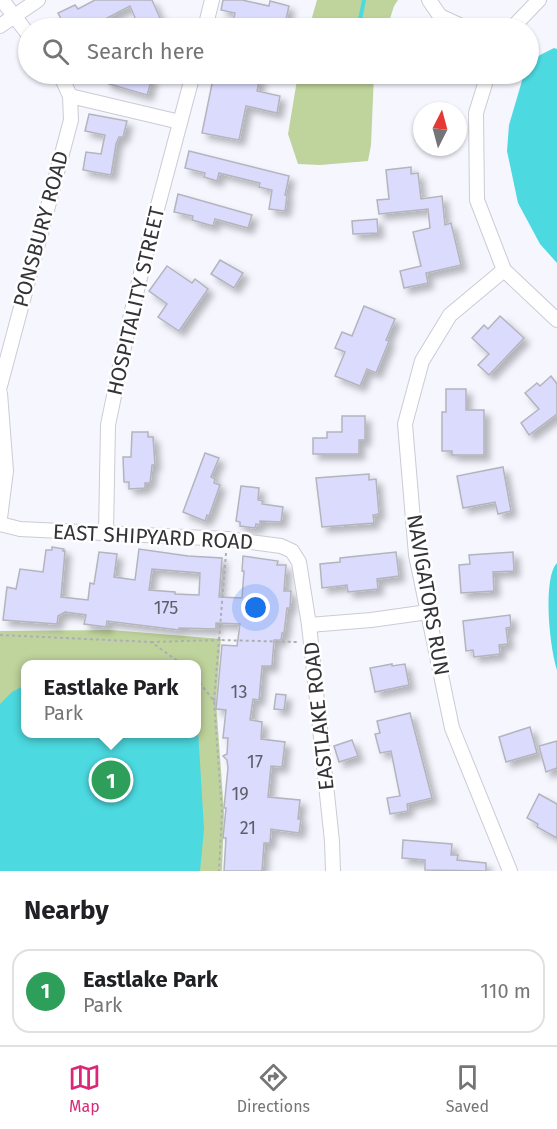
<!DOCTYPE html>
<style>
:root{--surface:#fff;--page:#f6f6f6;--text:#202124;--muted:#757577;--line:#e0e0e0;--accent:#db2777}
body{margin:0;font-family:"Fira Sans",sans-serif;background:var(--page);color:var(--text)}
.compass{position:absolute;left:413px;top:102px;width:54px;height:54px;border-radius:50%;background:var(--surface);box-shadow:0 2px 4px #0004;rotate:6deg}
.you{position:absolute;left:256px;top:608px;width:21px;height:21px;margin:-15px;border:4px solid #fff;border-radius:50%;background:#1a73e8;box-shadow:0 0 0 9px #1a73e833}
.badge{display:grid;place-items:center;width:39px;height:39px;border-radius:50%;background:var(--accent);color:#fff;font-size:20px;font-weight:700}
.pin{position:absolute;translate:-50% -50%;border:3px solid #fff;box-shadow:0 2px 6px #0006}
.popup{position:absolute;left:21px;top:660px;width:180px;height:78px;box-sizing:border-box;display:grid;place-content:center;border-radius:12px;background:var(--surface);filter:drop-shadow(0 2px 4px #0005);font-size:20px;white-space:nowrap;color:var(--muted)}
.popup b{font-size:22px;color:var(--text)}
.popup::after{content:'';position:absolute;left:50%;top:100%;margin-left:-12px;border:12px solid transparent;border-top-color:var(--surface)}
.list{margin:0;padding:0;list-style:none}
h2{display:flex;justify-content:space-between;align-items:center;height:78px;margin:0;padding:0 24px;font-size:26px}
h2 small{font-size:20px;font-weight:400;color:var(--muted)}
.list li{display:grid;grid-template-columns:39px 1fr auto;gap:18px;align-items:center;box-sizing:border-box;height:84px;margin:0 12px 12px;padding:0 12px;border:2px solid var(--line);border-radius:18px}
.list b{display:block;font-size:22px;white-space:nowrap}
.list p{margin:0;font-size:20px;white-space:nowrap;color:var(--muted)}
.list em{font-size:20px;font-style:normal;color:var(--muted)}
.icon{flex:none;width:33px;height:33px;fill:none;stroke:currentColor;stroke-width:2;stroke-linecap:round;stroke-linejoin:round}
.map{position:relative;flex:none;width:557px;height:871px;overflow:hidden}
.search{position:absolute;background:var(--surface);box-shadow:0 2px 4px #0004;left:18px;right:18px;top:18px;height:66px;display:flex;align-items:center;gap:15px;box-sizing:border-box;padding:0 21px;border-radius:33px;color:var(--muted);font-size:22px}
.sheet{height:174px;background:var(--surface)}
nav{display:flex;justify-content:space-around;align-items:center;box-sizing:border-box;height:84px;border-top:2px solid var(--line);background:var(--surface);font-size:16px;color:var(--muted)}
nav a{display:grid;justify-items:center;gap:3px}
nav .on{color:var(--accent)}
.map>svg:first-child{display:block}
</style>
<div class="map">
<svg width="557" height="871" viewBox="0 0 557 871">
<defs>
<filter id="shadow"><feDropShadow dx="5.5" dy="5.5" stdDeviation="3" flood-color="#0004"/></filter>
</defs>
<rect width="100%" height="100%" fill="#f6f6ff"/>
<g fill="#bfd39c" fill-rule="evenodd">
<path d="M 317,0 L 398,0 L 394,6 L 387,28 L 309,28 Z"/>
<path d="M 298,74 L 374,74 L 371,145 L 368,161 L 320,165 L 298,164 L 288,134 Z"/>
<path d="M 111,630 L 221,639 L 216,701 L 224,812 L 222,871 L 0,871 L 0,631 ZM 26,664 L 196,664 L 196,734 L 26,734 Z"/>
</g>
<g fill="#4cd9e0">
<path d="M 554,48 L 557,49 L 557,263 L 540,244 L 518,203 L 507,151 L 509,125 L 524,74 L 528,74 L 529,65 L 540,55 Z"/>
<path d="M 557,563 L 557,670 C 550,650 542,579 557,563 Z"/>
<path d="M 25,685 L 26,734 L 196,734 L 197,713 L 204,829 L 200,871 L 0,871 L 0,704 L 12,692 Z"/>
</g>
<g fill="none" stroke-linecap="round" stroke-linejoin="round">
<path stroke="#4cd9e0" stroke-width="4" d="M 360,28 L 359,25 L 364,0"/>
</g>
<g fill="#dbdbfe" stroke="#b4b4bd" stroke-width="1.5" fill-rule="evenodd" filter="url(#shadow)">
<path d="M 95,0 L 152,0 L 160,18 L 139,27 L 130,6 L 88,28 L 66,28 L 58,13 L 75,5 L 78,9 Z"/>
<path d="M 223,0 L 242,0 L 269,6 L 270,1 L 289,6 L 284,28 L 232,28 L 235,13 L 221,10 Z"/>
<path d="M 108,74 L 137,74 L 152,78 L 147,95 L 106,83 Z"/>
<path d="M 214,74 L 239,74 L 260,78 L 257,91 L 280,96 L 277,113 L 246,106 L 239,140 L 202,133 Z"/>
<path d="M 89,114 L 127,121 L 123,137 L 119,137 L 116,144 L 111,175 L 83,170 L 86,152 L 101,154 L 105,135 L 85,131 Z"/>
<path d="M 189,151 L 289,176 L 285,195 L 287,195 L 285,211 L 269,209 L 272,190 L 259,187 L 260,183 L 219,173 L 217,181 L 204,177 L 205,173 L 185,168 Z"/>
<path d="M 411,167 L 411,174 L 418,173 L 421,199 L 442,196 L 445,225 L 451,223 L 461,265 L 426,273 L 428,283 L 404,288 L 400,271 L 421,266 L 413,232 L 430,228 L 428,209 L 379,214 L 377,200 L 389,199 L 386,170 Z"/>
<path d="M 178,194 L 252,215 L 248,228 L 215,219 L 213,226 L 192,220 L 193,216 L 174,212 Z"/>
<path d="M 377,219 L 378,233 L 353,234 L 352,221 Z"/>
<path d="M 220,260 L 243,273 L 234,288 L 211,274 Z"/>
<path d="M 167,266 L 192,283 L 195,279 L 208,289 L 179,331 L 158,317 L 167,304 L 149,291 Z"/>
<path d="M 364,306 L 395,319 L 386,340 L 389,341 L 376,373 L 367,369 L 360,386 L 335,376 L 345,352 L 335,348 L 342,332 L 352,336 Z"/>
<path d="M 500,316 L 524,338 L 489,375 L 478,365 L 489,354 L 472,338 L 484,325 L 488,329 Z"/>
<path d="M 551,376 L 557,384 L 557,414 L 529,435 L 521,423 L 539,409 L 525,393 L 537,383 L 540,386 Z"/>
<path d="M 446,389 L 466,389 L 466,410 L 484,410 L 484,455 L 452,455 L 452,451 L 442,451 L 442,412 L 446,412 Z"/>
<path d="M 342,416 L 365,416 L 365,440 L 359,440 L 359,454 L 313,454 L 313,438 L 327,438 L 327,432 L 342,432 Z"/>
<path d="M 132,432 L 148,432 L 148,437 L 153,437 L 155,465 L 152,465 L 150,483 L 145,483 L 145,488 L 129,489 L 129,482 L 124,482 L 123,457 L 131,457 Z"/>
<path d="M 205,453 L 219,458 L 211,477 L 215,479 L 214,483 L 220,485 L 209,516 L 207,515 L 205,521 L 183,512 Z"/>
<path d="M 503,467 L 511,511 L 498,514 L 495,502 L 463,508 L 457,476 Z"/>
<path d="M 369,474 L 369,480 L 376,479 L 379,514 L 373,515 L 374,523 L 322,527 L 316,478 Z"/>
<path d="M 241,486 L 259,488 L 258,500 L 263,501 L 262,504 L 283,507 L 281,522 L 260,521 L 260,525 L 256,524 L 255,528 L 240,526 L 240,522 L 236,521 Z"/>
<path d="M 52,547 L 64,549 L 63,551 L 65,551 L 61,597 L 88,600 L 90,583 L 94,584 L 99,552 L 117,554 L 114,577 L 135,580 L 139,549 L 188,556 L 222,558 L 219,597 L 242,598 L 244,571 L 242,571 L 243,556 L 278,561 L 277,565 L 286,565 L 284,591 L 291,591 L 290,608 L 287,608 L 284,633 L 282,633 L 281,640 L 274,640 L 272,666 L 262,666 L 259,700 L 253,699 L 250,720 L 262,722 L 261,739 L 285,742 L 282,767 L 271,766 L 268,797 L 300,800 L 298,819 L 301,819 L 299,833 L 271,829 L 270,843 L 264,843 L 262,871 L 224,871 L 226,838 L 223,838 L 226,808 L 224,808 L 228,768 L 227,760 L 223,756 L 227,754 L 228,738 L 223,738 L 226,710 L 216,709 L 222,645 L 237,646 L 240,624 L 216,623 L 216,629 L 179,628 L 179,630 L 107,621 L 106,627 L 84,624 L 86,615 L 65,612 L 58,616 L 57,624 L 3,620 L 7,587 L 16,589 L 20,569 L 43,572 L 46,550 L 52,550 ZM 152,569 L 200,573 L 199,595 L 175,594 L 175,592 L 149,590 Z"/>
<path d="M 396,552 L 399,576 L 377,579 L 378,589 L 348,592 L 347,585 L 322,588 L 320,564 L 340,562 L 340,558 Z"/>
<path d="M 513,552 L 514,571 L 493,572 L 494,591 L 461,593 L 459,565 L 470,564 L 469,555 Z"/>
<path d="M 510,615 L 511,627 L 506,628 L 508,644 L 499,645 L 500,654 L 474,657 L 473,650 L 466,651 L 463,621 Z"/>
<path d="M 392,664 L 392,666 L 405,664 L 409,685 L 375,692 L 370,668 Z"/>
<path d="M 276,694 L 286,695 L 284,710 L 274,709 Z"/>
<path d="M 410,713 L 432,798 L 407,804 L 408,811 L 390,814 L 387,798 L 400,796 L 391,751 L 380,753 L 375,734 L 380,733 L 377,721 Z"/>
<path d="M 530,727 L 537,753 L 506,762 L 499,737 Z"/>
<path d="M 352,740 L 358,756 L 339,762 L 334,746 Z"/>
<path d="M 557,741 L 557,768 L 546,772 L 539,746 Z"/>
<path d="M 539,794 L 557,804 L 557,838 L 537,827 L 538,824 L 527,818 Z"/>
<path d="M 403,840 L 452,844 L 451,855 L 458,855 L 457,860 L 486,863 L 486,871 L 425,870 L 425,860 L 402,858 Z"/>
</g>
<g fill="none" stroke-linecap="round" stroke-linejoin="round">
<g stroke="#cbcbd3" stroke-width="16">
<g id="minor">
<path d="M 2,0 L 28,34"/>
<path d="M 429,0 L 440,16 L 466,28"/>
<path d="M 0,26 L 38,0"/>
<path d="M 205,28 L 212,0"/>
<path d="M 512,28 L 539,0"/>
<path d="M 488,74 L 476,113 L 477,200 L 504,270 L 557,320"/>
<path d="M 70,96 L 180,122"/>
<path d="M 504,270 L 450,315 L 422,361 L 405,424 L 416,555 L 452,728 L 510,871"/>
<path d="M 0,386 L 71,120 L 70,96 L 60,74"/>
<path d="M 0,393 L 6,471 L 0,518"/>
<path d="M 0,524 L 20,529 L 227,539 L 281,546 L 292,551 L 299,562 L 309,625 L 332,841 L 333,871"/>
<path d="M 106,532 L 108,425 L 129,323 L 152,228 L 193,74"/>
<path d="M 309,625 L 371,620 L 428,612"/>
</g>
</g>
<g stroke="#aeaeb5" stroke-width="2" stroke-dasharray="3 3" stroke-linecap="butt">
<path d="M 226,553 L 219,640 L 297,642"/>
<path d="M 0,635 L 151,642 L 182,664"/>
<path d="M 151,642 L 219,640 L 214,701"/>
<path d="M 196,678 L 214,701 L 222,812 L 219,871"/>
</g>
<use href="#minor" stroke="#fff" stroke-width="14"/>
</g>
<g text-anchor="middle" stroke-width="5" stroke-linejoin="round" paint-order="stroke">
<g font-size="18" fill="#5e5e6a">
<text x="166" y="614">175</text>
<text x="239" y="698">13</text>
<text x="255" y="768">17</text>
<text x="240" y="800">19</text>
<text x="248" y="834">21</text>
</g>
<g font-size="21" fill="#343438" stroke="#fff">
<text transform="translate(41 229) rotate(-75)" y="7">PONSBURY ROAD</text>
<text transform="translate(136 301) rotate(-77)" y="7">HOSPITALITY STREET</text>
<text transform="translate(153 537) rotate(3)" y="7">EAST SHIPYARD ROAD</text>
<text transform="translate(428 595) rotate(80)" y="7">NAVIGATORS RUN</text>
<text transform="translate(319 716) rotate(-96)" y="7">EASTLAKE ROAD</text>
</g>
</g>
</svg>
<svg class="compass" viewBox="-18 -18 36 36"><path d="M0-13l5 13h-10z" fill="#e53935"/><path d="M0 13l5-13h-10z" fill="#757577"/></svg>
<div class="you"></div>
<div class="pin badge" style="left:111px;top:780px;background:#2e9e5b">1</div>
<div class="popup"><b>Eastlake Park</b>Park</div>
<div class="search"><svg class="icon" aria-label="search" viewBox="0 0 24 24"><circle cx="10" cy="10" r="6"/><path d="M15 15l6 6"/></svg>Search here</div>
</div>
<section class="sheet">
<h2>Nearby<small></small></h2>
<ul class="list">
<li><span class="badge" style="background:#2e9e5b">1</span><div><b>Eastlake Park</b><p>Park</p></div><em>110 m</em></li>
</ul>
</section>
<nav>
<a class="on"><svg class="icon" aria-label="map" viewBox="0 0 24 24"><path d="M3 6l6-2 6 2 6-2v14l-6 2-6-2-6 2zM9 4v14M15 6v14"/></svg>Map</a>
<a><svg class="icon" aria-label="directions" viewBox="0 0 24 24"><path d="M12 3l9 9-9 9-9-9zM9 14v-3h6M13 9l2 2-2 2"/></svg>Directions</a>
<a><svg class="icon" aria-label="saved" viewBox="0 0 24 24"><path d="M7 4h10v16l-5-4-5 4z"/></svg>Saved</a>
</nav>
